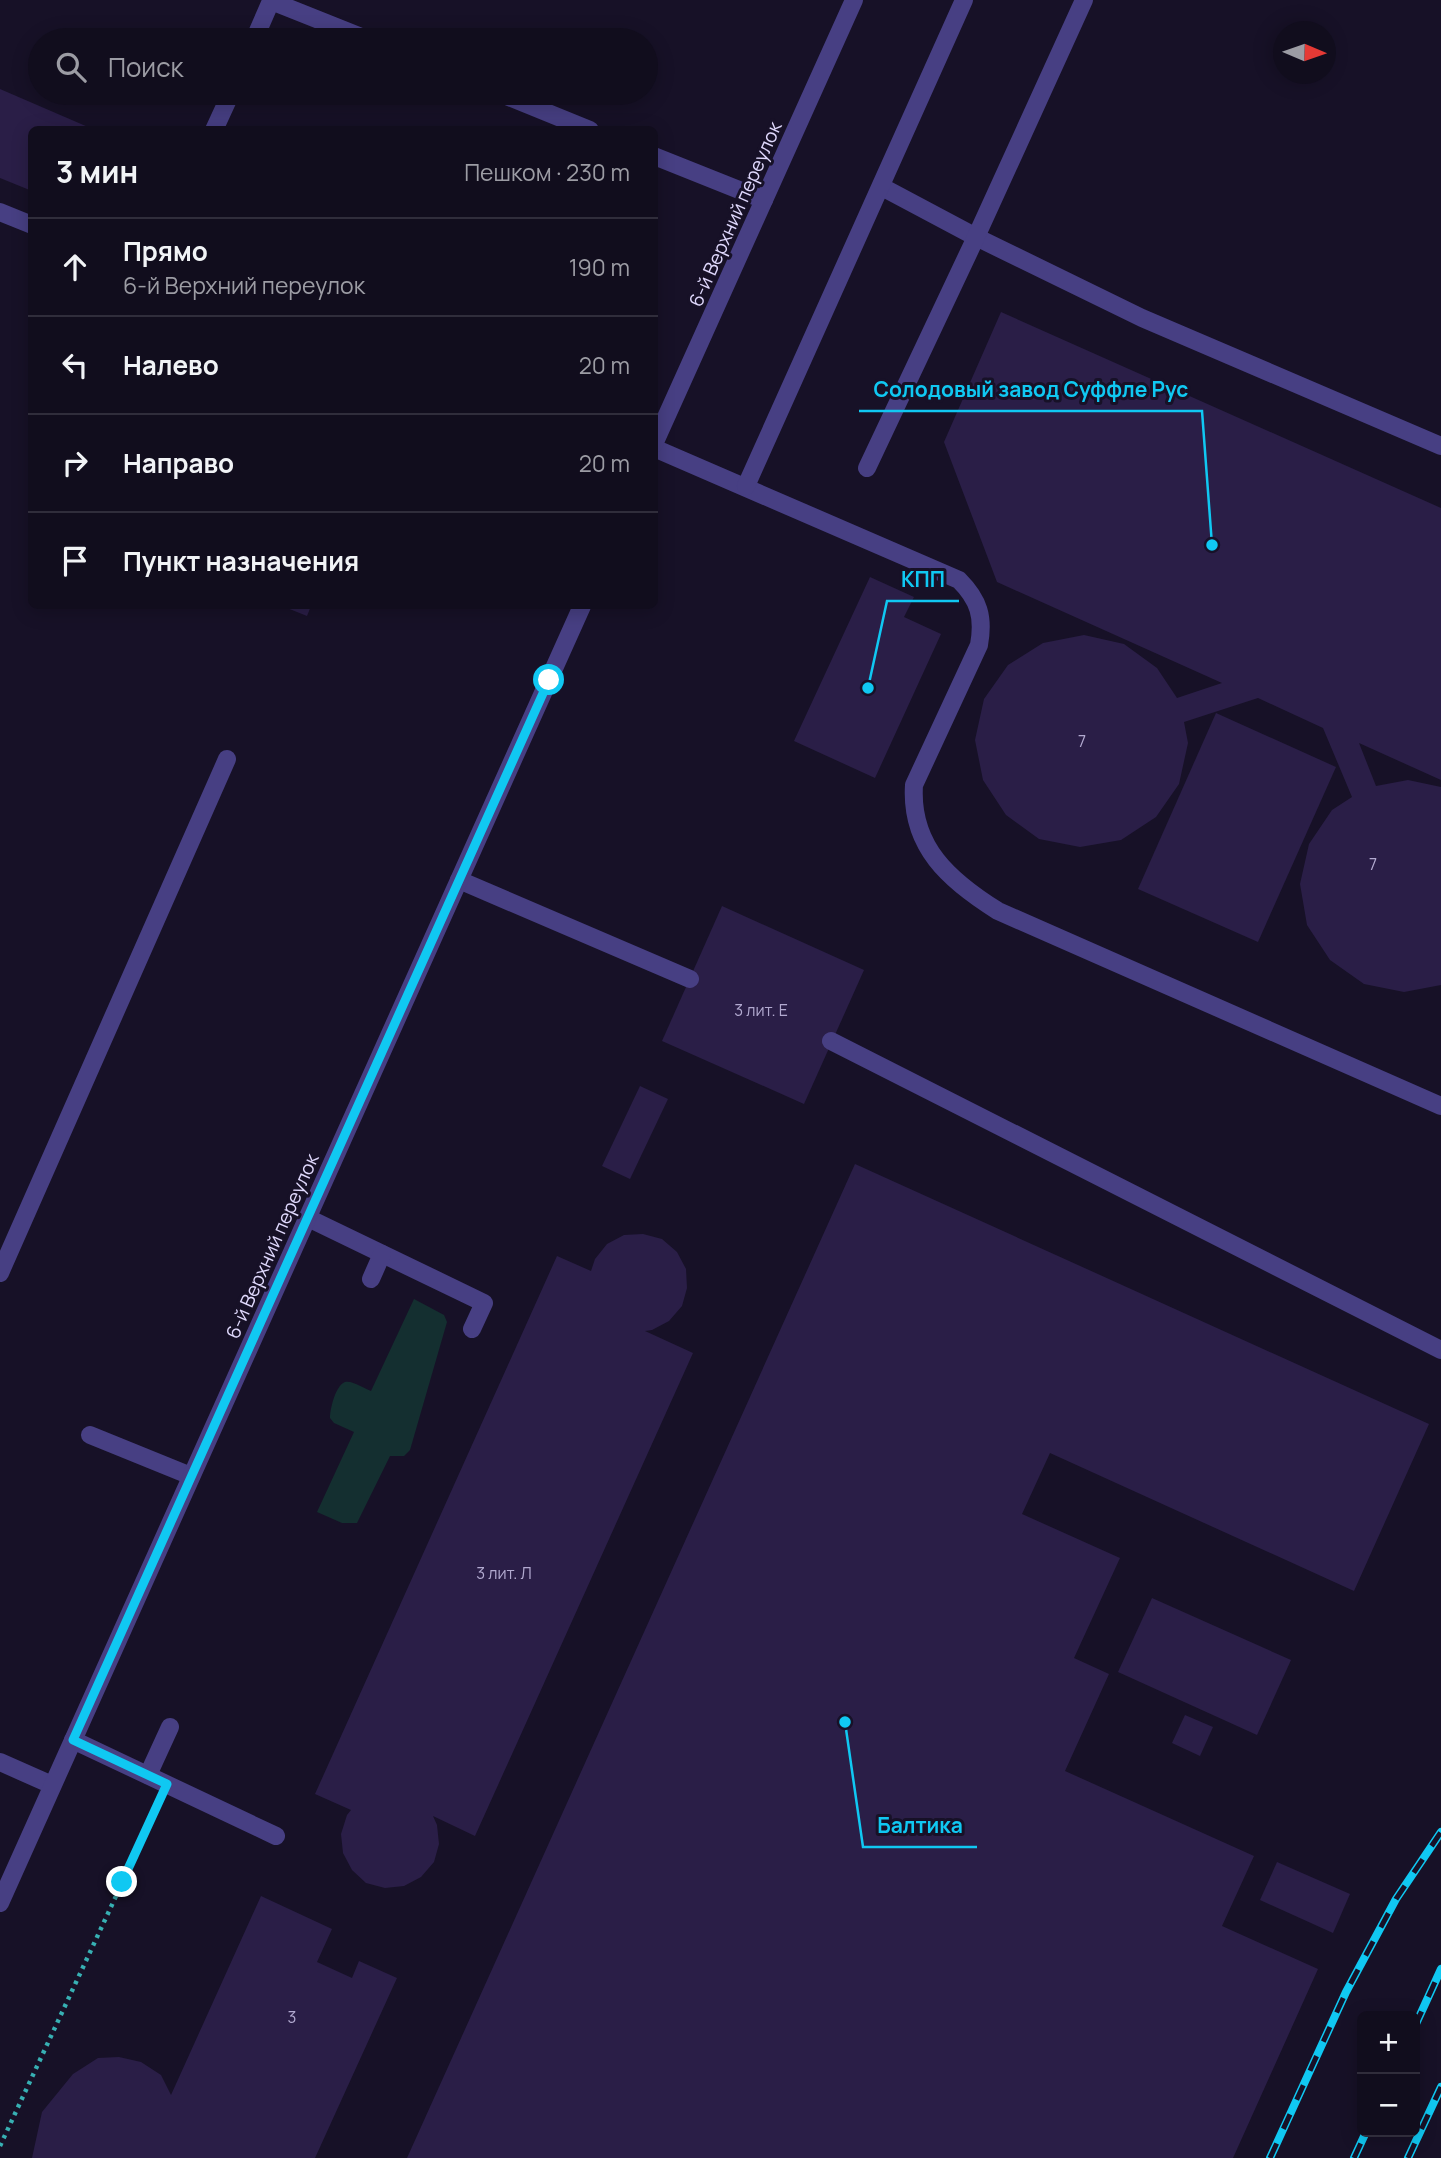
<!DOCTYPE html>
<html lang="ru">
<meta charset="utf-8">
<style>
:root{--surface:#110d1d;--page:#1e1b2a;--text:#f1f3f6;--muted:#9c9ca4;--line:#302d3b}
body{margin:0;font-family:Manrope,sans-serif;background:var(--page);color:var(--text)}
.controls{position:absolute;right:21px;bottom:21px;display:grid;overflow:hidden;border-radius:10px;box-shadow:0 4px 18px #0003}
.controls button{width:63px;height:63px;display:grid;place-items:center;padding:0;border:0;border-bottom:2px solid var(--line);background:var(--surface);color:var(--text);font:35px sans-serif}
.compass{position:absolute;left:1273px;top:21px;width:63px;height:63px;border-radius:50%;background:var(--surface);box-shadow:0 4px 18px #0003;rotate:92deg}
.stop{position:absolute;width:21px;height:21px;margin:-16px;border:5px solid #10c8f2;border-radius:50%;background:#fff}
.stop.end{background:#10c8f2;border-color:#fff;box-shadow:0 2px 7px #0008}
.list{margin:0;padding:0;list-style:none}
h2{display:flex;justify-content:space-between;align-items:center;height:91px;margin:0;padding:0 28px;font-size:30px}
h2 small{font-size:23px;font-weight:400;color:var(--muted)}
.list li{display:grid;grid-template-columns:46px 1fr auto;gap:21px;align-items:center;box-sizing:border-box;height:98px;padding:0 28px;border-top:2px solid var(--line)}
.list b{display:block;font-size:26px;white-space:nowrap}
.list p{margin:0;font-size:23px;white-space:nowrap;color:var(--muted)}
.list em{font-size:23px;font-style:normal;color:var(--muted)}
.icon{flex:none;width:38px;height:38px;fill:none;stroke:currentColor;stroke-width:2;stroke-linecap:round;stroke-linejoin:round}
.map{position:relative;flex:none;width:1441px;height:2158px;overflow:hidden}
.search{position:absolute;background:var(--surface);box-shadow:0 4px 18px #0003;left:28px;top:28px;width:630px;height:77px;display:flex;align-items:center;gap:18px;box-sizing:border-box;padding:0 24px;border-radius:38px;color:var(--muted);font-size:26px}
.panel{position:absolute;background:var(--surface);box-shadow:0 4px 18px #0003;left:28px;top:126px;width:630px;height:483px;border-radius:10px}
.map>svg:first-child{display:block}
</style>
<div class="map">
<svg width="1441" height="2158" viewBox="0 0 1441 2158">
<rect width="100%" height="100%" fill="#171127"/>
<path fill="#142f30" d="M 414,1299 L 444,1315 L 447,1322 L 410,1450 L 404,1456 L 390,1456 L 357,1523 L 342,1523 L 317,1512 L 354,1432 L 334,1423 L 330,1418 C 330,1410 335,1386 345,1382 C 352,1380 365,1389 371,1391 Z"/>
<g fill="#2a1e47">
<path d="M 0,89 L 95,130 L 32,130 L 32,191 L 0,178 Z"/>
<path d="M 1001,312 L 1441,508 L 1441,780 L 1359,743 L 1376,786 L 1408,780 L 1441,787 L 1441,985 L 1404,992 L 1364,984 L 1330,960 L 1307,925 L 1300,884 L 1309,844 L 1332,810 L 1352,797 L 1323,728 L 1258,698 L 1184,722 L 1188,743 L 1179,784 L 1156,817 L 1121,840 L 1080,847 L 1039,839 L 1006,815 L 983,780 L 975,740 L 984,699 L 1008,665 L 1043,643 L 1084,635 L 1124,644 L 1157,668 L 1177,698 L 1222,683 L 997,582 L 944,442 Z"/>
<path d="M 870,577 L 914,597 L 904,617 L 941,634 L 875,778 L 794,741 Z"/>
<path d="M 282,606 L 311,606 L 307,616 Z"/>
<path d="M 1216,713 L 1336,767 L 1258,942 L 1138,889 Z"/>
<path d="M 722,906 L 864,970 L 804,1104 L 662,1041 Z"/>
<path d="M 640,1086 L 668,1099 L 630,1179 L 602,1166 Z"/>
<path d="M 855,1164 L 1429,1424 L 1354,1591 L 1050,1453 L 1022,1514 L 1120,1558 L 1074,1658 L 1109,1674 L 1065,1771 L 1254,1856 L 1222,1926 L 1318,1969 L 1233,2158 L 407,2158 Z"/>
<path d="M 643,1234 L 662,1239 L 677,1252 L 686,1269 L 687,1288 L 682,1306 L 669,1321 L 652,1330 L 645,1331 L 693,1353 L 475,1836 L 433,1816 L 437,1825 L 439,1844 L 434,1862 L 421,1877 L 404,1886 L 385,1888 L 366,1883 L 352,1870 L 343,1853 L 341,1834 L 347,1815 L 351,1810 L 315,1794 L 557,1256 L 591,1271 L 595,1259 L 607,1244 L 624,1235 Z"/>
<path d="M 1152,1598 L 1291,1660 L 1257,1735 L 1118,1672 Z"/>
<path d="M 1185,1715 L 1213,1727 L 1200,1756 L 1172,1743 Z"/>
<path d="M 1277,1862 L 1350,1894 L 1333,1933 L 1260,1900 Z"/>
<path d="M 261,1896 L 332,1929 L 317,1962 L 352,1978 L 359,1961 L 397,1978 L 315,2158 L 32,2158 L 42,2112 L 73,2074 L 98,2058 L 119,2057 L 141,2062 L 161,2075 L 171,2095 Z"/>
</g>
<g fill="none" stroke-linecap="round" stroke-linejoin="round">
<path stroke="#37b0b3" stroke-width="4.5" stroke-dasharray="3.5 5" stroke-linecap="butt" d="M 0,2146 L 156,1810"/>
<g stroke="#473f83" stroke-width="18">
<path d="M 254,40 L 271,1 L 369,40"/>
<path d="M 499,93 L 590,130"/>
<path d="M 214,130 L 231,93"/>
<path d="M 654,156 L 764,200"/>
<path d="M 882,187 L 976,237 L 1142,318 L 1441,446"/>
<path d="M 0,212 L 32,225"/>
<path d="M 654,448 L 959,580 C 979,600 984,617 979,645 L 914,785 C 910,847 950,881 998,911 L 1441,1106"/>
<path d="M 867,468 L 976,237 L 1084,0"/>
<path d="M 746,486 L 964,0"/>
<path d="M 459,880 L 690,979"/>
<path d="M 831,1041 L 1441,1350"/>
<path d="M 308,1218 L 484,1303 L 472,1329"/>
<path d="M 0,1273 L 227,759"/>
<path d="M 371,1279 L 382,1254"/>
<path d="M 90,1435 L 191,1476"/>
<path d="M 73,1740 L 276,1836"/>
<path d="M 0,1762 L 52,1785"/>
<path d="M 148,1775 L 170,1727"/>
</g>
<g stroke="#473f83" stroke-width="18">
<path d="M 654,444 L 854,0"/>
<path d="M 0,1903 L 582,606"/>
</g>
<g stroke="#10c8f2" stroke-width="8">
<g id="rail">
<path d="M 1415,2026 L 1441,1969"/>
<path d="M 1270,2158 L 1346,1992 L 1396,1899 L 1441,1832"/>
<path d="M 1354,2158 L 1366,2132"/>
<path d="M 1408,2158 L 1441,2087"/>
</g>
</g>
<use href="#rail" stroke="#171127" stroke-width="5" stroke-dasharray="16" stroke-linecap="butt"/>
</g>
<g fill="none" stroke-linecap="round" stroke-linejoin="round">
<path stroke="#10c8f2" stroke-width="9" d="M 122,1882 L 167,1784 L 73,1740 L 549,680"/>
</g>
<g text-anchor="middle" stroke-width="6" stroke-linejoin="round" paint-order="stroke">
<g font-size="16" fill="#b2aad0">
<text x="1082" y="747">7</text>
<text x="1373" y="870">7</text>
<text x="761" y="1016">3 лит. Е</text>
<text x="504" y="1579">3 лит. Л</text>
<text x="292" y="2023">3</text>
</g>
<g font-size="19" fill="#e0d9fd" stroke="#171127">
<text transform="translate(735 214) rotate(-66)" y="7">6-й Верхний переулок</text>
<text transform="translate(272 1246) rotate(-66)" y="7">6-й Верхний переулок</text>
</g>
</g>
<path fill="none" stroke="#10c8f2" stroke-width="2.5" d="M1212 545L1202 411H859M868 688L887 601H959M845 1722L863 1847H977"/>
<g fill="#10c8f2" stroke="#171127" stroke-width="2.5">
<circle cx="1212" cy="545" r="7"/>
<circle cx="868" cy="688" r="7"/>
<circle cx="845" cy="1722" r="7"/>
</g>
<g font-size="21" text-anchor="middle" font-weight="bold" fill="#10c8f2" stroke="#171127" stroke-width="6" stroke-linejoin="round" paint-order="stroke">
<text x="1031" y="397">Солодовый завод Суффле Рус</text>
<text x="923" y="587">КПП</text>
<text x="920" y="1833">Балтика</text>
</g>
</svg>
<div class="controls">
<button>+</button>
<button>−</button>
</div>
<svg class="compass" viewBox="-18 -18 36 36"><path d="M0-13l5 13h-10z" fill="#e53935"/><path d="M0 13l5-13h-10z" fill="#9c9ca4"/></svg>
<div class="stop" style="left:549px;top:680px"></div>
<div class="stop end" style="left:122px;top:1882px"></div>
<div class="search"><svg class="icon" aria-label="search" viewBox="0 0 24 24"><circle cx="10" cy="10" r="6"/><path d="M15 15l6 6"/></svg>Поиск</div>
<section class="panel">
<h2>3 мин<small>Пешком · 230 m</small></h2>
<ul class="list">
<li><svg class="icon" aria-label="ahead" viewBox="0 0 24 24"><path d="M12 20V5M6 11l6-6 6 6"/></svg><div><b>Прямо</b><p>6-й Верхний переулок</p></div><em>190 m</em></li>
<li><svg class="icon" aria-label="left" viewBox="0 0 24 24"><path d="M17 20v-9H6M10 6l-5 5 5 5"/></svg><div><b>Налево</b></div><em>20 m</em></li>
<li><svg class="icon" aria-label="right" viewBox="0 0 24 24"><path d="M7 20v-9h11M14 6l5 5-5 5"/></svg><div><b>Направо</b></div><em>20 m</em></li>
<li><svg class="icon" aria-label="arrive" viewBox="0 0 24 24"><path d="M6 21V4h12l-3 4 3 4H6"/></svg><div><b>Пункт назначения</b></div></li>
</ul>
</section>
</div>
